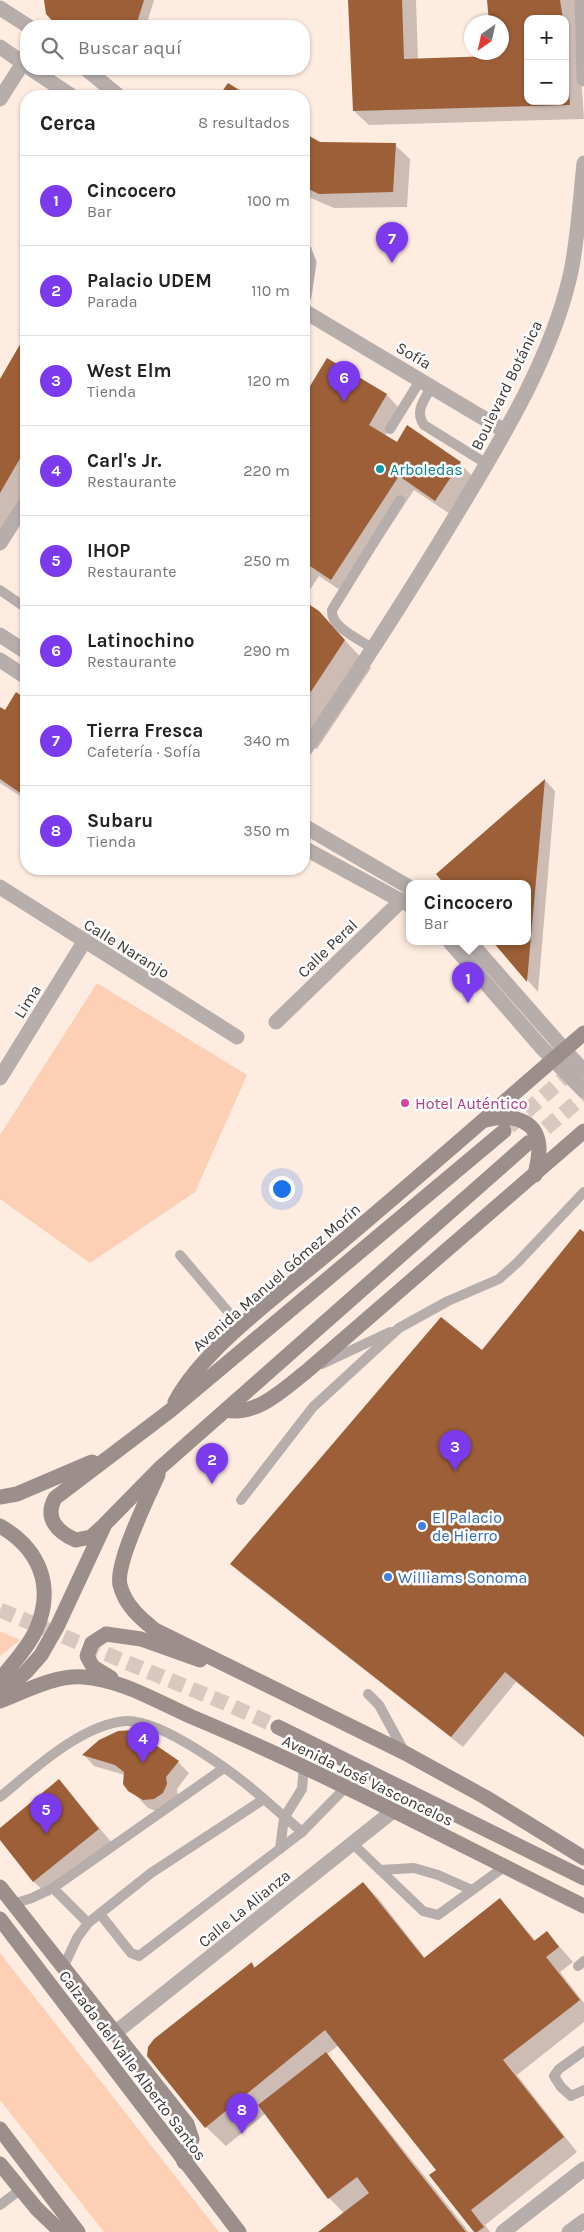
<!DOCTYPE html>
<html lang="es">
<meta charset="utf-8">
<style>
:root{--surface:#fff;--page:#f6f6f6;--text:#222;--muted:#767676;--line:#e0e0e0;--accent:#7c3aed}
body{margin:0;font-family:Karla,sans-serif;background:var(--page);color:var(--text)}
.controls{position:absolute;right:15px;top:15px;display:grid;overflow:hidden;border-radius:10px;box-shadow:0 1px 4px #0004}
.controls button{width:45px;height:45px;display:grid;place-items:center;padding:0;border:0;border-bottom:1px solid var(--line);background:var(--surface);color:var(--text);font:25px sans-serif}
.compass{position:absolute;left:464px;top:15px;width:45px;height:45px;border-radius:50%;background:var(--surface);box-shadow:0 1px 4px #0004;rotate:214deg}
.you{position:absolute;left:281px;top:1188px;width:18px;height:18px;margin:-12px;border:4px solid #fff;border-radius:50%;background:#1a73e8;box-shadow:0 0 0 8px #1a73e833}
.badge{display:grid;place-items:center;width:32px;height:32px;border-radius:50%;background:var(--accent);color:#fff;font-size:16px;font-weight:700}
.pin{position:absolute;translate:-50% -41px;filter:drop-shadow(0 1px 2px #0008)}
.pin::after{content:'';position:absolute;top:26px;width:18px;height:15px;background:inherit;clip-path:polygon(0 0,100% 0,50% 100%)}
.popup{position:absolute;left:406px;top:880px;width:125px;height:65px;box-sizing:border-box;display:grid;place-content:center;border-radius:10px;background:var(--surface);filter:drop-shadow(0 1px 4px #0005);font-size:16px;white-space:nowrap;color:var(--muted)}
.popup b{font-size:19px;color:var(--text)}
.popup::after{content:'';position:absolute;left:50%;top:100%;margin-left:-10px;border:10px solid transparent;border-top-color:var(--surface)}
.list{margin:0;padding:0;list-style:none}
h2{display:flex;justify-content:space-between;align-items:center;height:65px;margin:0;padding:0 20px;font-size:21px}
h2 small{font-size:16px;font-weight:400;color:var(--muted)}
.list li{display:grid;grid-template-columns:32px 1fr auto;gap:15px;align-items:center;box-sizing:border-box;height:90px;padding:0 20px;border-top:1px solid var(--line)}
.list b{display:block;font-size:19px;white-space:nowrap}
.list p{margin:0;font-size:16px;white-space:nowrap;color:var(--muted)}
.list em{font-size:16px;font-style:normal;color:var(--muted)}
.icon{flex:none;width:28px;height:28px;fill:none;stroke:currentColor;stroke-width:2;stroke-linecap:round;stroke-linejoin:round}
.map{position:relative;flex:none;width:584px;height:2232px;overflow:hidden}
.search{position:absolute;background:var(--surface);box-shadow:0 1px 4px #0004;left:20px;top:20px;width:290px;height:55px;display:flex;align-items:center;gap:12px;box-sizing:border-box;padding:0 18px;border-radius:20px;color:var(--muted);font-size:19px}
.panel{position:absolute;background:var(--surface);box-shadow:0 1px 4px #0004;left:20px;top:90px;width:290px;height:785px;border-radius:20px}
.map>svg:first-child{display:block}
</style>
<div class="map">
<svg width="584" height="2232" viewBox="0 0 584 2232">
<rect width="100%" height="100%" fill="#ffece1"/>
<g fill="#fdcfb4">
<path d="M 97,983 L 247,1075 L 195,1192 L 90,1263 L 0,1199 L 0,1135 Z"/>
<path d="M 0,1631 L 20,1640 L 0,1656 Z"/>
<path d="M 0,1953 L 219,2232 L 104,2232 L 0,2100 Z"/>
</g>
<g fill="#0003" fill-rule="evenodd">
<path d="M 45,0 L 154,0 L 146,26 L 59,26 L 47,14 Z"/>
<path d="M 349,0 L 416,0 L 418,60 L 493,57 L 502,52 L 502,22 L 490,22 L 488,0 L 576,0 L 584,119 L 369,125 L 354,111 ZM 528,19 L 565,19 L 565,101 L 528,101 Z"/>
<path d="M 304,133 L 320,143 L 395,145 L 410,159 L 407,207 L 334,208 L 304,195 Z"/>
<path d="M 26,337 L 26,487 L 0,532 L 0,381 Z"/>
<path d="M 327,360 L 387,395 L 401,410 L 385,436 L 397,444 L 460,463 L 474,478 L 450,514 L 414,490 L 346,594 L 319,576 L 307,594 L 304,591 L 304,398 Z"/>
<path d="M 304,602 L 318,612 L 371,668 L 317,749 L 304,744 Z"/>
<path d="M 17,694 L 26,700 L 26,800 L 0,783 L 0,708 L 5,712 Z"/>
<path d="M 545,780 L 555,791 L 538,992 L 494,942 L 527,942 L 527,884 L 446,884 L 437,874 Z"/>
<path d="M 584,1234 L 584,1737 L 516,1682 L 463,1747 L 243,1575 L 231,1564 L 482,1351 Z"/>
<path d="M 84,1755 L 178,1762 L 189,1773 L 177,1789 L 178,1796 L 156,1811 L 148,1808 L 124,1783 L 125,1775 L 94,1766 Z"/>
<path d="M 59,1781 L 113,1844 L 49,1896 L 34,1882 L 0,1838 L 0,1829 Z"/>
<path d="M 363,1883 L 378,1898 L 425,1958 L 500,1900 L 536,1941 L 547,1932 L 573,1962 L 560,1972 L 584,2003 L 584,2022 L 517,2075 L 577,2152 L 485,2225 L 490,2232 L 476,2232 L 438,2170 L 339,2045 L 327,2054 L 469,2232 L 320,2232 L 344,2213 L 329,2198 L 266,2113 L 226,2146 L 206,2127 L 252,1964 L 256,1968 Z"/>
</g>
<g fill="#9d5f37">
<path d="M 44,0 L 144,0 L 136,26 L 57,26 L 46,14 Z"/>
<path d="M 348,0 L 402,0 L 404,59 L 492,56 L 491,52 L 502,52 L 502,22 L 489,22 L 487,0 L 560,0 L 563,19 L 528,19 L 528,101 L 565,101 L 567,64 L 570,105 L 353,111 Z"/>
<path d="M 228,83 L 249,96 L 219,96 Z"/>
<path d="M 304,133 L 320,142 L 396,143 L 393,192 L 319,194 L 304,187 Z"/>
<path d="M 26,334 L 26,448 L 0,493 L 0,379 Z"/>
<path d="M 327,358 L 387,394 L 369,425 L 397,442 L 407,425 L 461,462 L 435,501 L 399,476 L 331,580 L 304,562 L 304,396 Z"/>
<path d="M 304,601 L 319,611 L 345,640 L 304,702 Z"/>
<path d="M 16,692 L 26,699 L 26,797 L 0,779 L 0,707 L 5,710 Z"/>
<path d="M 545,779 L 527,982 L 493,942 L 527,942 L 527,884 L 444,884 L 436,874 Z"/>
<path d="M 580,1229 L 584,1232 L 584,1737 L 505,1672 L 451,1737 L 230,1564 L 441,1317 L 482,1350 Z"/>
<path d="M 134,1730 L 179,1761 L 166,1777 L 167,1784 L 163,1793 L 154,1799 L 143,1800 L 128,1791 L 123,1784 L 124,1772 L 115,1765 L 82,1755 L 99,1740 L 118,1731 Z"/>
<path d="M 59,1779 L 99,1829 L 33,1882 L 0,1840 L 0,1828 Z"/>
<path d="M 363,1882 L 424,1958 L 500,1898 L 534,1941 L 547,1931 L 559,1947 L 546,1957 L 580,2000 L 503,2060 L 564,2137 L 471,2210 L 484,2227 L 477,2232 L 474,2232 L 429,2175 L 436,2170 L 325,2030 L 205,2128 L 147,2056 L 148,2047 L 154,2039 L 252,1962 L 254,1968 Z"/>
<path d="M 326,2052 L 410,2161 L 466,2232 L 318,2232 L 369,2193 L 357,2177 L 328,2199 L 258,2105 Z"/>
</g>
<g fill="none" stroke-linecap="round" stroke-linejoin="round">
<g stroke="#d8c8be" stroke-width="15" stroke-dasharray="15 8" stroke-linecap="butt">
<path d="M 509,1127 L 584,1060"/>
<path d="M 528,1143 L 584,1096"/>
<path d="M 0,1610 L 225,1703 L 278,1727"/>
</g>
<g stroke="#b7aeac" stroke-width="10">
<path d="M 432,386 C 425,399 414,411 424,425 L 487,464"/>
<path d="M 390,429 L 421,379"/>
<path d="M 0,590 L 26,608"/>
<path d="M 372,648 C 359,639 330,627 332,610 L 400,500"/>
<path d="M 180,1255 L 241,1327"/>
<path d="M 322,1364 L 390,1332"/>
<path d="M 241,1500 L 313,1407 L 399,1328 L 448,1301 L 499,1279 L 518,1262 L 584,1192"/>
<path d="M 368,1694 L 379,1705 L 405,1753"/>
<path d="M 0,1797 C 33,1770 82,1724 126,1721 C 162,1719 237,1775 264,1799"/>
<path d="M 353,1844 L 423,1911 L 438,1915 L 504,1867"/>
<path d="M 280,1849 L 284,1818 L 302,1789 L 304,1766"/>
<path d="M 380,1870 L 414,1868 L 438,1875 L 472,1890"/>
<path d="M 53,1888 L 88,1923"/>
<path d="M 13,1904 L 32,1898 L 53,1888 L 224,1768"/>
<path d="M 100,1914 L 131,1953 L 139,1956 L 302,1832 L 345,1788"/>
<path d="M 578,1966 L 584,1961"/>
<path d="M 63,1968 L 77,1938 L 88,1923 L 151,1873 L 264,1799 L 302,1832"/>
<path d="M 584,2051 L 559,2069 L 554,2076 L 561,2087 L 571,2096 L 584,2090"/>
<path d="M 0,2205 L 21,2189"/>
</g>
<g stroke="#b7aeac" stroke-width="15">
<path d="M 582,0 L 584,79"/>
<path d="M 0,8 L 28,26"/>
<path d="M 0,47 L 26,65"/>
<path d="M 31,69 L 72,96"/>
<path d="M 86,69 L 119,96"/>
<path d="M 0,99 L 23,63"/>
<path d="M 304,250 L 309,263 L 304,296"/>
<path d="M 304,311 L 505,431"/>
<path d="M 0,543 L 26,502"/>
<path d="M 0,635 L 26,652"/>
<path d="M 0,660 L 26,677"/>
<path d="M 304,751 C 359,672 411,590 461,507 C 504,435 551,358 570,276 C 578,241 580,199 584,163"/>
<path d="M 304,826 L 409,887"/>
<path d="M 304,848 L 409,905"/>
<path d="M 0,887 L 237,1037"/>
<path d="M 450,942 L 542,1048 L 584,1091"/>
<path d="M 470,942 L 584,1072"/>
<path d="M 276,1022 L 402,900"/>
<path d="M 0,1078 L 84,942"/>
<path d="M 116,2032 L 393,1811"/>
<path d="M 503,2232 L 584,2169"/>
<path d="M 569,2232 L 584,2221"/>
</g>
<g stroke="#9c8e8b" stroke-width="15">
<path d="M 486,1120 C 505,1115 532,1116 538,1140 C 541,1151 537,1164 535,1175"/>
<path d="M 175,1402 C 204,1347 284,1291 332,1250 C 417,1179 500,1105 584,1033"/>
<path d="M 226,1410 C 256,1417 285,1388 307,1371 L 584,1131"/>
<path d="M 158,1475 C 148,1497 115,1564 120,1585 C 125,1605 140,1618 155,1630 L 405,1753 L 485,1797 L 584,1858"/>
<path d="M 0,1497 L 17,1494 L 92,1462"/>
<path d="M 0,1526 C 40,1549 55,1587 36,1630 C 28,1648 12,1664 0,1680"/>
<path d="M 102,1527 L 91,1537 L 76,1540 C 57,1532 44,1518 55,1498 L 171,1410 L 504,1131"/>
<path d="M 111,1678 L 93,1667 L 87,1656 L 92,1643 L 106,1634 L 141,1639 L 200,1660"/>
<path d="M 0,1695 L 26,1672 L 41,1655 L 57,1627 L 105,1524 L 161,1467 L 528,1143"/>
<path d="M 0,1701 C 26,1691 55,1675 83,1677 C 120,1679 158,1702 192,1717 C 326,1773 454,1842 584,1906"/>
<path d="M 278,1727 L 584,1878"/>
<path d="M 0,1887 L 187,2124 L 192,2139 L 184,2162"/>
<path d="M 0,1919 L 239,2232"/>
<path d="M 0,2129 L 78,2232"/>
<path d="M 0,2164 L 37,2209 L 61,2232"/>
</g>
</g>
<circle fill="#0f9aa8" stroke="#fdfdfd" stroke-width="2" cx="380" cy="469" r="5"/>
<circle fill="#d1479c" stroke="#fdfdfd" stroke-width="2" cx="405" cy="1103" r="5"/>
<g fill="#3f7fe0" stroke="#fdfdfd" stroke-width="2">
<circle cx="422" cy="1526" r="5"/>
<circle cx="388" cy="1577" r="5"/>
</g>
<g text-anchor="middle" stroke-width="5" stroke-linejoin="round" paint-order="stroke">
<g font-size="16" fill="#3d3632" stroke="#fdfdfd">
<text transform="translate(414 355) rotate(30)" y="6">Sofía</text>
<text transform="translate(506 385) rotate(-64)" y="6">Boulevard Botánica</text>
<text transform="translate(127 948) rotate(32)" y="6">Calle Naranjo</text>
<text transform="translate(327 948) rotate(-44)" y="6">Calle Peral</text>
<text transform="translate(27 1001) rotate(-58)" y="6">Lima</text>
<text transform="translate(276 1277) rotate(-41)" y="6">Avenida Manuel Gómez Morín</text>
<text transform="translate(368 1780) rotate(26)" y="6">Avenida José Vasconcelos</text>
<text transform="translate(244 1908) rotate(-39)" y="6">Calle La Alianza</text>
<text transform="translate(133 2065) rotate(53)" y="6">Calzada del Valle Alberto Santos</text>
</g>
<g font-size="16" fill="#0d838f" stroke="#fdfdfd" text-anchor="start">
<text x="390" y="475">Arboledas</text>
</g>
<g font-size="16" fill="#b23c85" stroke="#fdfdfd" text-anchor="start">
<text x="415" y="1109">Hotel Auténtico</text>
</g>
<g font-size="16" fill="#366cbe" stroke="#fdfdfd" text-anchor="start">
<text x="432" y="1523">El Palacio<tspan x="432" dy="18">de Hierro</tspan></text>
<text x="398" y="1583">Williams Sonoma</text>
</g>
</g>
</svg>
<div class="controls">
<button>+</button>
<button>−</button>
</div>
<svg class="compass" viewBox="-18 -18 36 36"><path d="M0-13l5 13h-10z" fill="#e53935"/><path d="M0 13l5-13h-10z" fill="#767676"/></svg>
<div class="you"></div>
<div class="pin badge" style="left:468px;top:1003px">1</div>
<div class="popup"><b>Cincocero</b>Bar</div>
<div class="pin badge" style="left:212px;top:1484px">2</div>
<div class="pin badge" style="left:455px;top:1471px">3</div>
<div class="pin badge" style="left:143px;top:1763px">4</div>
<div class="pin badge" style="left:46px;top:1834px">5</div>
<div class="pin badge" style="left:344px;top:402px">6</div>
<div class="pin badge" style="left:392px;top:263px">7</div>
<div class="pin badge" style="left:242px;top:2134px">8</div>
<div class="search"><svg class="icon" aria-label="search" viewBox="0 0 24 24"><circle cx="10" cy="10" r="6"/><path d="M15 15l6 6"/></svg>Buscar aquí</div>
<section class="panel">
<h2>Cerca<small>8 resultados</small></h2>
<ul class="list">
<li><span class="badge">1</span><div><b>Cincocero</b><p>Bar</p></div><em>100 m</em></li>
<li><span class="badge">2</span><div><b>Palacio UDEM</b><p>Parada</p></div><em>110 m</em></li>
<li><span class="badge">3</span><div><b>West Elm</b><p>Tienda</p></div><em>120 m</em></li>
<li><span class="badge">4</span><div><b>Carl's Jr.</b><p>Restaurante</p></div><em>220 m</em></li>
<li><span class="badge">5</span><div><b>IHOP</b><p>Restaurante</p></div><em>250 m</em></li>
<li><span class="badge">6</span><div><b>Latinochino</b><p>Restaurante</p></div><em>290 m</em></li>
<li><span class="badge">7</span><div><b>Tierra Fresca</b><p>Cafetería · Sofía</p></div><em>340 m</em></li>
<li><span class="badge">8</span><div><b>Subaru</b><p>Tienda</p></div><em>350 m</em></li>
</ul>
</section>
</div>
